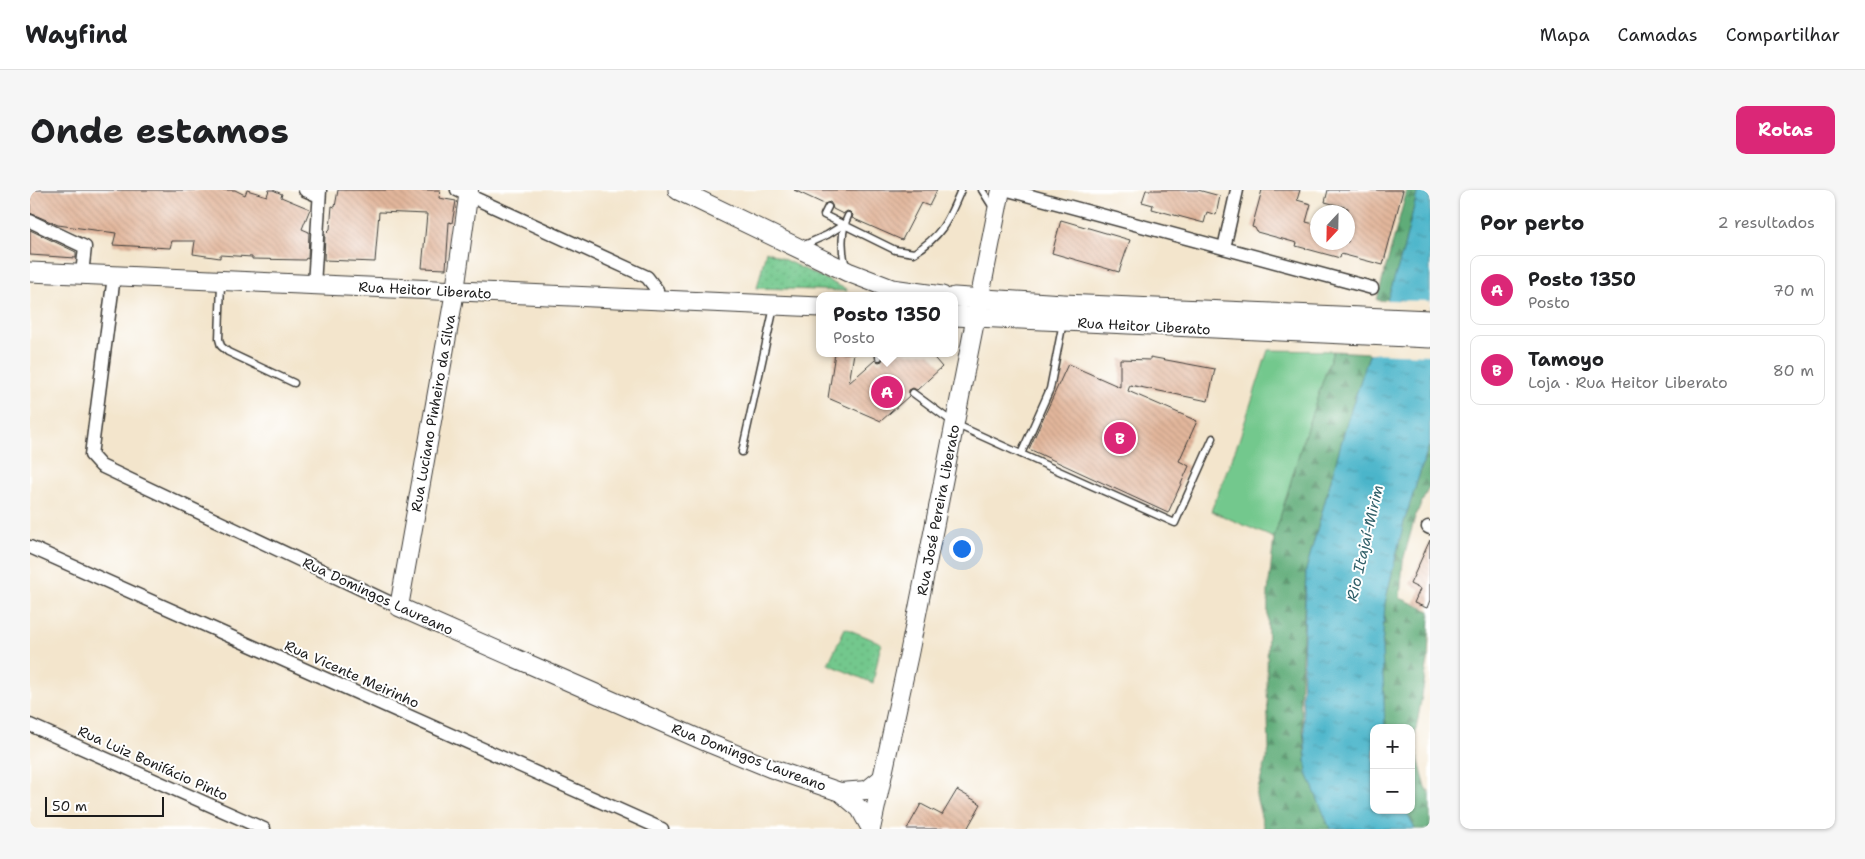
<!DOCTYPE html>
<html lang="pt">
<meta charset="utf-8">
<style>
:root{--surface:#fff;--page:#f6f6f6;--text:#202124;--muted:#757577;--line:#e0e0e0;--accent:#db2777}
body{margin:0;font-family:"Shantell Sans",sans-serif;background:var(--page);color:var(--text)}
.controls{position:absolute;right:15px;bottom:15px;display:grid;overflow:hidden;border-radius:10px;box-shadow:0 1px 4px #0004}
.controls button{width:45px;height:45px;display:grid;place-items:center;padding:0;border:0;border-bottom:1px solid var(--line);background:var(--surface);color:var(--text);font:25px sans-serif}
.compass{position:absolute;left:1280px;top:15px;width:45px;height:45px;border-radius:50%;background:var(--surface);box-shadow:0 1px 4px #0004;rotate:202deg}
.scale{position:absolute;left:15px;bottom:12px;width:119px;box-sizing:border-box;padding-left:5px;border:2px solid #1c1c1c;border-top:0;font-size:14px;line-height:18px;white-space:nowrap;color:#1c1c1c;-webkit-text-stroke:4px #fff;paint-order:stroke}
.you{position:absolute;left:931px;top:358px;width:18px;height:18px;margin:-12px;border:4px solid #fff;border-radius:50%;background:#1a73e8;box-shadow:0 0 0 8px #1a73e833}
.badge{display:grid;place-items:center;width:32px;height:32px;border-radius:50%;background:var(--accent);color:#fff;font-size:16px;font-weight:700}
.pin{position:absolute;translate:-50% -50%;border:2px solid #fff;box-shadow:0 1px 5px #0006}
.popup{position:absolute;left:786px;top:102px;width:142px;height:65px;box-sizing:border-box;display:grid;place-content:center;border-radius:10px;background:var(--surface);filter:drop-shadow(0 1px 4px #0005);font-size:16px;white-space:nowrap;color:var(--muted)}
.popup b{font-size:19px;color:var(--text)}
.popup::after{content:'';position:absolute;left:50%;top:100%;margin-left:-10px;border:10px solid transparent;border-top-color:var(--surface)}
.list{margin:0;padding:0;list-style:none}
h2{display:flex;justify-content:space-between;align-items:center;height:65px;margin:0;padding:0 20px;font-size:21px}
h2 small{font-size:16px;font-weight:400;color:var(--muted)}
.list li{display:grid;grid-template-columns:32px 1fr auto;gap:15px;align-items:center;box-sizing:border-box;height:70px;margin:0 10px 10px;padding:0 10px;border:1px solid var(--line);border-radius:10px}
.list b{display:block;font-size:19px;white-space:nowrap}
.list p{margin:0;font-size:16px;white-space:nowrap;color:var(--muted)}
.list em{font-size:16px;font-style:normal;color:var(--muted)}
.map{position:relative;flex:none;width:1400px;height:639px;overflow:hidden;border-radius:10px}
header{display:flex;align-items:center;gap:30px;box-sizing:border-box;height:70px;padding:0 25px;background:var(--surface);border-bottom:1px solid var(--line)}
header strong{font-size:24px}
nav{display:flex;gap:28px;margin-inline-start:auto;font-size:18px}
.intro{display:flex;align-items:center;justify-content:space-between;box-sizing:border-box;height:120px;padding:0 30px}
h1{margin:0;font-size:35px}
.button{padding:12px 22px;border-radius:10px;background:var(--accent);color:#fff;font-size:18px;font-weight:700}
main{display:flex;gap:30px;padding:0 30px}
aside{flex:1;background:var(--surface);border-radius:10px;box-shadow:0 1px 4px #0004}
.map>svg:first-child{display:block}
</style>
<header>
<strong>Wayfind</strong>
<nav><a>Mapa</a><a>Camadas</a><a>Compartilhar</a></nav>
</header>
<div class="intro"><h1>Onde estamos</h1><a class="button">Rotas</a></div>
<main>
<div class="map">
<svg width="1400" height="639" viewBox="0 0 1400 639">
<defs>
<pattern id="forest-firs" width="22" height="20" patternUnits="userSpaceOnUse" patternTransform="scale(1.25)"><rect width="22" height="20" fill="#5eac78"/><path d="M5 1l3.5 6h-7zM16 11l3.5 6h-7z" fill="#4d8b62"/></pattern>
<pattern id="park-dots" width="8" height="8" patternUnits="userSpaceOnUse" patternTransform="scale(1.25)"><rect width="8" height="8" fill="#73c88d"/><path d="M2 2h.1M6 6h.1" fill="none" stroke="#63ab79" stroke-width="1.8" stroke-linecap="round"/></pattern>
<pattern id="water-ripples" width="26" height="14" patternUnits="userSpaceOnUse" patternTransform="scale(1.25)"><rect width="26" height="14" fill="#4cb5ca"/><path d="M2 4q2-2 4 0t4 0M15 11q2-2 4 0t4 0" fill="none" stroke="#3e92a3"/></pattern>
<pattern id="building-back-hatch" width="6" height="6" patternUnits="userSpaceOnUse" patternTransform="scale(1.25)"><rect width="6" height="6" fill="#e2b69b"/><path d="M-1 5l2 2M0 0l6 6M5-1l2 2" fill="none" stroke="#c19c85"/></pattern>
</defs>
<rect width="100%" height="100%" fill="#fff"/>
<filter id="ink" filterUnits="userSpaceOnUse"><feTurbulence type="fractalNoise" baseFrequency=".02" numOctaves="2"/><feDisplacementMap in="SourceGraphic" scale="10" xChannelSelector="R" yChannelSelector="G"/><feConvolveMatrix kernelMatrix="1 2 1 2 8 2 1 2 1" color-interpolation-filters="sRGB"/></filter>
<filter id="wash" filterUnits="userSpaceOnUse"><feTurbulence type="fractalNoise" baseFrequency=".0096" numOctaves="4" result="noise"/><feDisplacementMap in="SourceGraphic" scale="20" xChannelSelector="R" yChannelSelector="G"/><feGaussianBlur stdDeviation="1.12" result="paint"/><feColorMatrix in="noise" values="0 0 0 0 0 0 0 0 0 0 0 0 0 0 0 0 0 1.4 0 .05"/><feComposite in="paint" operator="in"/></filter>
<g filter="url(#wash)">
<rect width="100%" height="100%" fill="#f3e5cc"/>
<path fill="#73c88d" stroke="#487254" d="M 1238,160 L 1303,161 L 1275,244 L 1244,348 L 1181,321 L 1209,250 Z"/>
<g fill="url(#forest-firs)" stroke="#3d644a">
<path d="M 1377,0 L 1388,0 L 1372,65 L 1358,111 L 1347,110 Z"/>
<path d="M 1303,161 L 1340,163 L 1317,232 L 1276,380 L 1270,508 L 1277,583 L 1301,639 L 1234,639 L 1226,606 L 1239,560 L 1237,497 L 1238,402 L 1244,348 L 1275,244 Z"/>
<path d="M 1400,252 L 1400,295 L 1385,327 L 1373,371 L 1370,408 L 1400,421 L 1398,470 L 1385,546 L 1387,564 L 1396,598 L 1400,604 L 1400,639 L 1385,639 L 1375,620 L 1381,620 L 1381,538 L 1355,538 L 1352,459 L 1355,413 L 1374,332 Z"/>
</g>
<g fill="url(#park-dots)" stroke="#487254">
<path d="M 736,61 L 816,99 L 817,101 L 727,98 Z"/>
<path d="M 815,438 L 851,453 L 843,493 L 798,474 Z"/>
</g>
<path fill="url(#water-ripples)" stroke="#346873" d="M 1388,0 L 1400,0 L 1400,252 L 1374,332 L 1355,413 L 1352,459 L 1355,538 L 1344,538 L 1344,620 L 1375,620 L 1385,639 L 1300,639 L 1277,583 L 1272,508 L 1276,380 L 1317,232 L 1372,65 Z"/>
<path fill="#f3e5cc" d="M 1355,110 L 1400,111 L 1400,165 L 1338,163 Z"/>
<g id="blocks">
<g fill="url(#building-back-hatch)">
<path d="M 0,0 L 205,0 L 215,5 L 217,0 L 237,6 L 239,0 L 243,0 L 252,4 L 251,7 L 280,19 L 272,39 L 279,42 L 278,69 L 276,68 L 275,70 L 222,69 L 222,67 L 190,65 L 190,68 L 163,64 L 165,51 L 142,51 L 140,58 L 83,55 L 86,43 L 28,35 L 0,23 Z"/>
<path d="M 308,0 L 410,0 L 409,8 L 426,11 L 422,33 L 419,32 L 416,79 L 392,78 L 397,24 L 349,22 L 345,72 L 294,70 L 295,44 L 300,39 L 302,16 L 305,17 Z"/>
<path d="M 764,0 L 907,0 L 899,16 L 891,13 L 872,50 L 822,28 L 823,25 L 820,22 L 817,21 L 813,24 L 803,19 L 802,15 L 800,12 L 794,14 Z"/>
<path d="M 1116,0 L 1168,0 L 1190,6 L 1186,25 L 1177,22 L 1174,33 L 1122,19 L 1123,15 L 1112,12 Z"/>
<path d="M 1232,0 L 1270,0 L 1267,10 L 1281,14 L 1276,32 L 1288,35 L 1288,52 L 1318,52 L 1318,18 L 1295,12 L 1298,0 L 1373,0 L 1353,75 L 1311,64 L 1310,68 L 1266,56 L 1267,53 L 1227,42 L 1225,38 L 1222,37 Z"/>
<path d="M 1031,30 L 1100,50 L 1089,82 L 1022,63 Z"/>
<path d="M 0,40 L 46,62 L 46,68 L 0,65 Z"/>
<path d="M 805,163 L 824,163 L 819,193 L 845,170 L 849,172 L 852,171 L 854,163 L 900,163 L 912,177 L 887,200 L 883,198 L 879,200 L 879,206 L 851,231 L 798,208 Z"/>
<path d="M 1120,167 L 1185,179 L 1178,211 L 1100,195 L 1098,201 L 1167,231 L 1149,271 L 1159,276 L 1138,323 L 999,259 L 1038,174 L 1090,197 L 1090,169 L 1120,170 Z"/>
<path d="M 1400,350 L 1400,410 L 1397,418 L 1384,413 L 1390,399 L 1380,394 Z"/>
<path d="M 927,600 L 951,614 L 937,639 L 877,639 L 891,614 L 912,625 Z"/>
</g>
</g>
</g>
<g filter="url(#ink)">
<use href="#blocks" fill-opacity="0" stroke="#3c3a36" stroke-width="1"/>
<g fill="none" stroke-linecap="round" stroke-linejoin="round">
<g stroke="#3c3a36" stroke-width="9">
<g id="service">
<path d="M 952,0 L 964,19"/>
<path d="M 798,17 L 794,25 L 865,60 L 884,63 C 913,45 918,30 931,0"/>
<path d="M 772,56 L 797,45 L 813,35"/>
<path d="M 816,76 C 811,61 811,40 818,26"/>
<path d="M 191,93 L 189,149 L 191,156 L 198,162 L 264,193"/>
<path d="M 849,163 L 849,167"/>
<path d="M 883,203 L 925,234 L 991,264 L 1020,199 L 1033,132"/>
<path d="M 712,262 L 744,117"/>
<path d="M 991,264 L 1145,333 L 1183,248"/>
</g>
</g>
<g stroke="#3c3a36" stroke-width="15">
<g id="minor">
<path d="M 275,0 L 289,6"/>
<path d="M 427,0 L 617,87 L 627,100 L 628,110"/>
<path d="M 978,0 L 1342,98"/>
<path d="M 0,31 L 55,57 L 52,84"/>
<path d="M 1194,58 L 1207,0"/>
<path d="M 84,86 L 61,265 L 71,276 L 369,417"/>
<path d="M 284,95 L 290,0"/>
<path d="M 1398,337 L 1400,338"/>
<path d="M 0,357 L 632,639"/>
<path d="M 0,535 L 234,639"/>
</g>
</g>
<g stroke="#3c3a36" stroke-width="20">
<g id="secondary">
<path d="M 439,0 L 425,101 L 369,417 L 681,554 L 740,578 L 810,602 L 830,619 L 841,639"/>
<path d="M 810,602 L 837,600 L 852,588"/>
<path d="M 841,639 L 879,464 L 971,0"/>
</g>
</g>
<g stroke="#3c3a36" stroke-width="21">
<g id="primary">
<path d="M 648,0 L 818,82 L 862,99 L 912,106"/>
<path d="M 0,82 L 790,117"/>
<path d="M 924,107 L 1033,114 L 1400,130"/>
<path d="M 924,126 L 1400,148"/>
</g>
</g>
<use href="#service" stroke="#fff" stroke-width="6"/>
<use href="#minor" stroke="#fff" stroke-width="12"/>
<use href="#secondary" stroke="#fff" stroke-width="18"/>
<use href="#primary" stroke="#fff" stroke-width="19"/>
</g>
</g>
<g text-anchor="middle" stroke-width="4" stroke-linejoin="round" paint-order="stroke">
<g font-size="14" fill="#1c1c1c" stroke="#fff">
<text transform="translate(395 100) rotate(3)" y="5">Rua Heitor Liberato</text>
<text transform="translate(1114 136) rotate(3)" y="5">Rua Heitor Liberato</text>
<text transform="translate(403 223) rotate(-80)" y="5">Rua Luciano Pinheiro da Silva</text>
<text transform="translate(908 320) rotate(-79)" y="5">Rua José Pereira Liberato</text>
<text transform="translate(348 406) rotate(25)" y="5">Rua Domingos Laureano</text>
<text transform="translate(322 484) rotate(24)" y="5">Rua Vicente Meirinho</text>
<text transform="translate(719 567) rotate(21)" y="5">Rua Domingos Laureano</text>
<text transform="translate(123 573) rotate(24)" y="5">Rua Luiz Bonifácio Pinto</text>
</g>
<g font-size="15" font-style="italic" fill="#32616a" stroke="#fff">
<text transform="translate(1335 353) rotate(-77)" y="5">Rio Itajaí-Mirim</text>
</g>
</g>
</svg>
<div class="controls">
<button>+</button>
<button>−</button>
</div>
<svg class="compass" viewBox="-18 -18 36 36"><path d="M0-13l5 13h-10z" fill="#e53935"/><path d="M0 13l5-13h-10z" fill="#757577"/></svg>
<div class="scale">50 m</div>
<div class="you"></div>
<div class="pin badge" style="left:857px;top:202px">A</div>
<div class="popup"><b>Posto 1350</b>Posto</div>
<div class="pin badge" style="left:1090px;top:248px">B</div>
</div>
<aside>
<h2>Por perto<small>2 resultados</small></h2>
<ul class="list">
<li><span class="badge">A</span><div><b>Posto 1350</b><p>Posto</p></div><em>70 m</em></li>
<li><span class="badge">B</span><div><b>Tamoyo</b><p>Loja · Rua Heitor Liberato</p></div><em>80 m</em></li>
</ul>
</aside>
</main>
